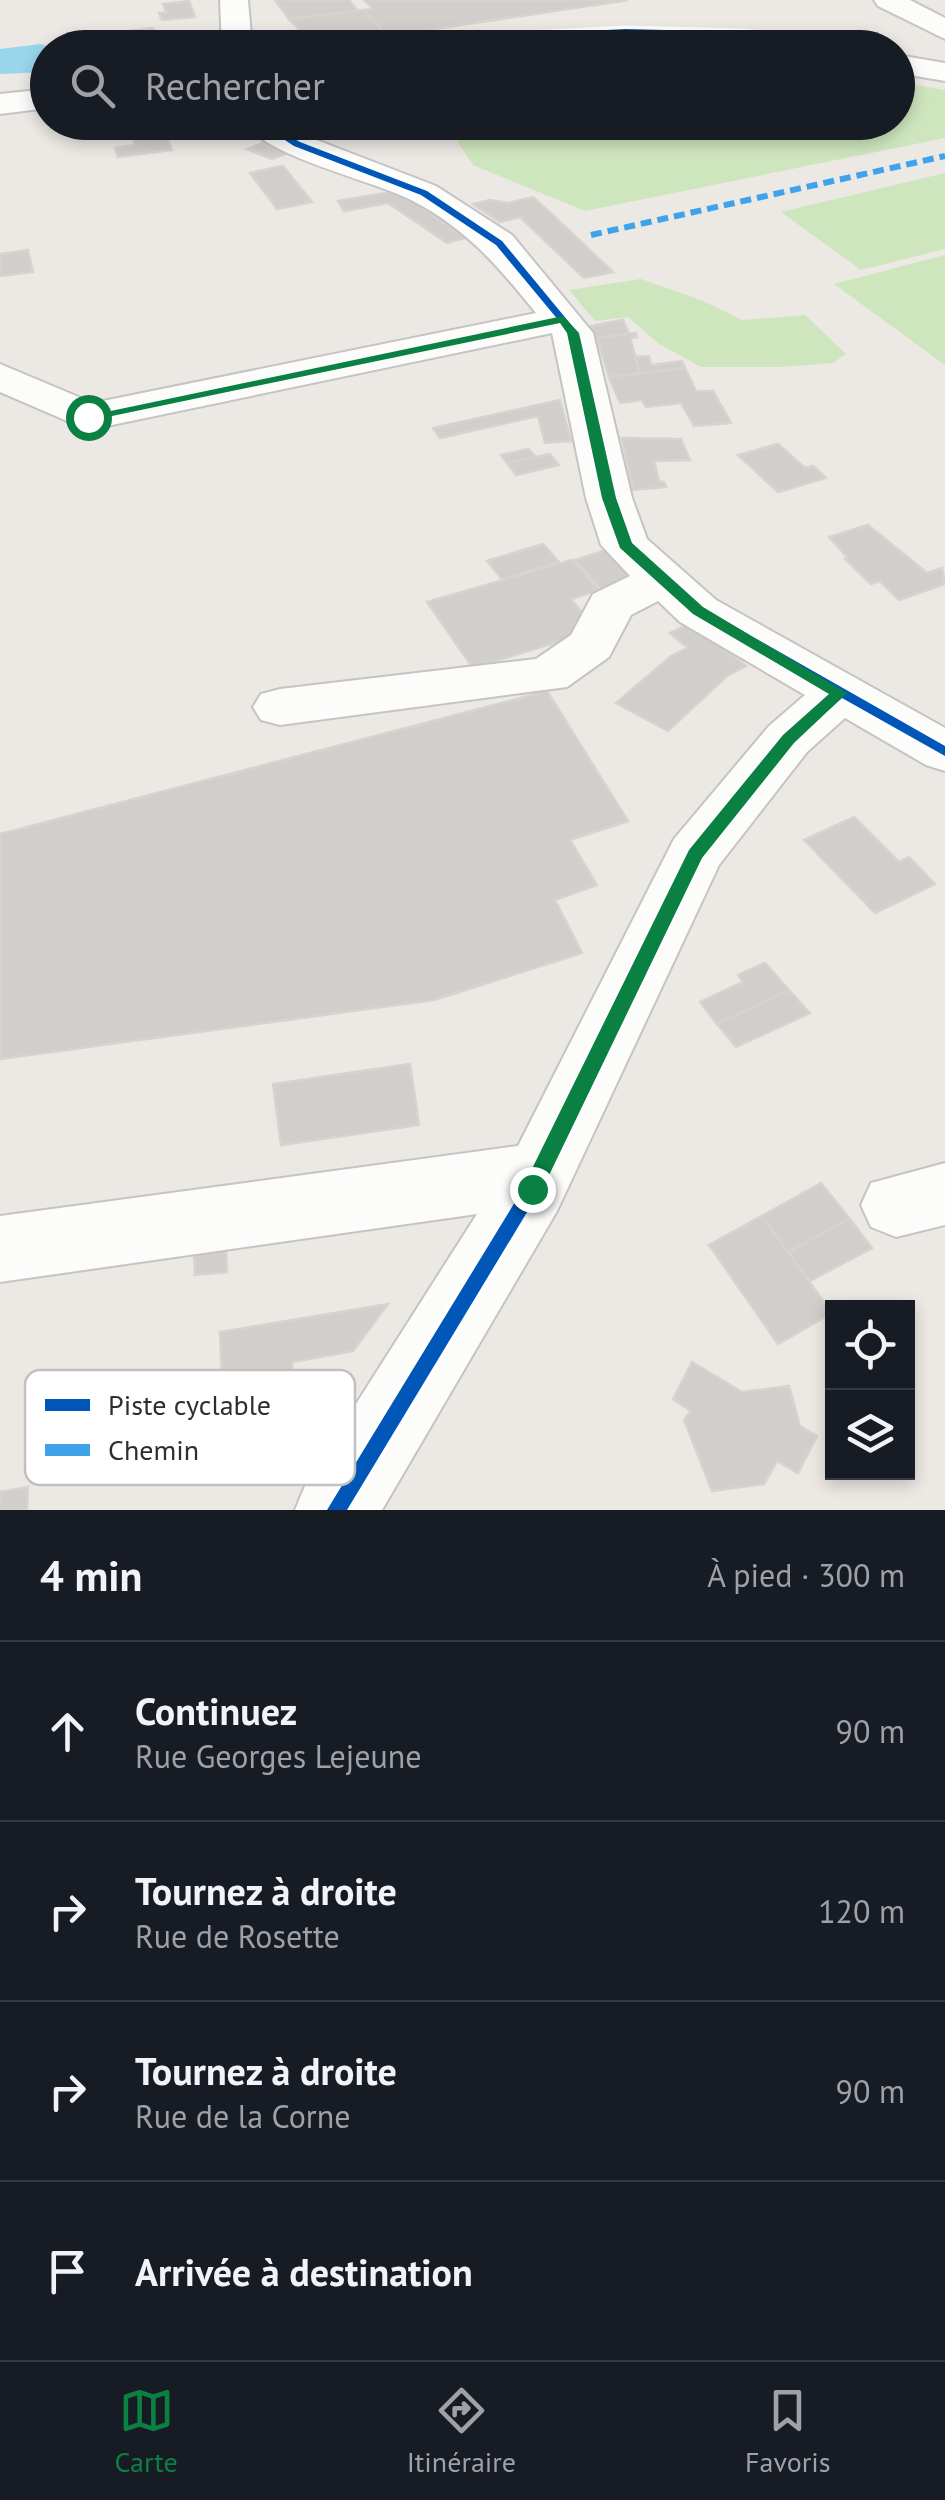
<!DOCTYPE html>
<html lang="fr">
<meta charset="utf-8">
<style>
:root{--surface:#171b24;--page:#20242c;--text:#f1f3f6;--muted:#9ea1a6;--line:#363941;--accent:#0b8043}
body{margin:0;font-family:"PT Sans",sans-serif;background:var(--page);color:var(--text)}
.controls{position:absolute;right:30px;bottom:30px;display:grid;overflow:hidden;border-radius:0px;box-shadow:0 5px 15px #0003}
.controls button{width:90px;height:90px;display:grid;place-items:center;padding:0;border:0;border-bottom:2px solid var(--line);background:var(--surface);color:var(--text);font:50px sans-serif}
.stop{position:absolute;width:30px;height:30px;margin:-22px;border:8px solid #0b8043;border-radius:50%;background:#fff}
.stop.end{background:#0b8043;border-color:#fff;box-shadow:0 2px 10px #0008}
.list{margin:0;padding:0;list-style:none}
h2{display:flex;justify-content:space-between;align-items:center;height:130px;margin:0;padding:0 40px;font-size:42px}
h2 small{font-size:32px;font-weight:400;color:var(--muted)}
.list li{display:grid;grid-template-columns:65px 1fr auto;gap:30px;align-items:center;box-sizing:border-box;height:180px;padding:0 40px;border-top:2px solid var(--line)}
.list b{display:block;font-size:38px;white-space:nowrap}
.list p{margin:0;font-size:32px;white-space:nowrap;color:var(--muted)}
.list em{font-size:32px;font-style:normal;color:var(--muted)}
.icon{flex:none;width:55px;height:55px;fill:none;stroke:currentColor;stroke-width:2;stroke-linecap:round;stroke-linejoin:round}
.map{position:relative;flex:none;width:945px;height:1510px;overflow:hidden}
.search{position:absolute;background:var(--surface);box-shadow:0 5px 15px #0003;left:30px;right:30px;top:30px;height:110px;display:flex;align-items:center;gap:25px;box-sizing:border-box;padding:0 35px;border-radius:55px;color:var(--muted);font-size:38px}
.sheet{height:850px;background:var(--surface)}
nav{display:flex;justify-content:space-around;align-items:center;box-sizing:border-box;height:140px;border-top:2px solid var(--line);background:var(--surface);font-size:28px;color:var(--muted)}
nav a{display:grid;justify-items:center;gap:5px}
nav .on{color:var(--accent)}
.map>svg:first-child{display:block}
</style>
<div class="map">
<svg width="945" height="1510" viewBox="0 0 945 1510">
<rect width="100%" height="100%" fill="#ece8e4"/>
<g fill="#cee6be">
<path d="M 898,82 L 945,90 L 945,138 L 585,211 L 473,165 L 457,141 L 540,122 L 898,122 Z"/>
<path d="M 945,173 L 945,249 L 861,270 L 781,212 Z"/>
<path d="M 945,255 L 945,365 L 834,284 Z"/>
<path d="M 641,279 L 701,300 L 742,320 L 805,315 L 846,354 L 833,363 L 781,367 L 701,367 L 659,344 L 628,317 L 595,321 L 569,290 Z"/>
</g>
<path fill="#99d6ec" d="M 40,44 L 50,47 L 47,72 L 0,74 L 0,49 Z"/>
<g fill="#d1cecb" stroke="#d7d4d0" stroke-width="2.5">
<path d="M 275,0 L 349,0 L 358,11 L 289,19 Z"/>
<path d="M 364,0 L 628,0 L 387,36 L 364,10 L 373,9 Z"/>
<path d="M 189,1 L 195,17 L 162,20 L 159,13 L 167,13 L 163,4 Z"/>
<path d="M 364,10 L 387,36 L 316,47 L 289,19 Z"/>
<path d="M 153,28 L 158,36 L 100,44 L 96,35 Z"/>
<path d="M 323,122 L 368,122 L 374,128 L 344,136 Z"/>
<path d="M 163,127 L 172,150 L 118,157 L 115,148 L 135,145 L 130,130 Z"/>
<path d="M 263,143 L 288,153 L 272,159 L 247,149 Z"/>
<path d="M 283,166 L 312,202 L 277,209 L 250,173 Z"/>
<path d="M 392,192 L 409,199 L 465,238 L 447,243 L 388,203 L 344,211 L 338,201 Z"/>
<path d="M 533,197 L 557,219 L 613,272 L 584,278 L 520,217 L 500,222 L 473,204 L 490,200 L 508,203 Z"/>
<path d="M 28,250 L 33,272 L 0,276 L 0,254 Z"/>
<path d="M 623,320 L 629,334 L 597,338 L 591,326 Z"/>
<path d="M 636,333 L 637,337 L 630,338 L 640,373 L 609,377 L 597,338 Z"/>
<path d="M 649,356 L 651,365 L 682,361 L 685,368 L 640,373 L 635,357 Z"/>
<path d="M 685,368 L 696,391 L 713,391 L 731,423 L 694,426 L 681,403 L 646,407 L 642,400 L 620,403 L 609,377 Z"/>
<path d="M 560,400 L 571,441 L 545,443 L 538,416 L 440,438 L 433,428 Z"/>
<path d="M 622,438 L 681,439 L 690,460 L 654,461 L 659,481 L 664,482 L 666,487 L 633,490 Z"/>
<path d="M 778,444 L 805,468 L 813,466 L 826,478 L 778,492 L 738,455 Z"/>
<path d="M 528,449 L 536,457 L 507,463 L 501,455 Z"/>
<path d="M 550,454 L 559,465 L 516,475 L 507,463 Z"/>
<path d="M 868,525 L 927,573 L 942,568 L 945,584 L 899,600 L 880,581 L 871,584 L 845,559 L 848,558 L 829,537 Z"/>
<path d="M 543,544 L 559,562 L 502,579 L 487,561 Z"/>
<path d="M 609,549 L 634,579 L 602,589 L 575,560 Z"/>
<path d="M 572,560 L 599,590 L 571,599 L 596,630 L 473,668 L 427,602 Z"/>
<path d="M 691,623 L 746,666 L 727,676 L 668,731 L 616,703 L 671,656 L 688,648 L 670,633 Z"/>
<path d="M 547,691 L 628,821 L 570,840 L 597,885 L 555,900 L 582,953 L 434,1000 L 0,1059 L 0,834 Z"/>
<path d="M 854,817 L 899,862 L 909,857 L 935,884 L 875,913 L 804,840 Z"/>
<path d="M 765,963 L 789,990 L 717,1024 L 700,1002 L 743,982 L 738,975 Z"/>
<path d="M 789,990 L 810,1013 L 736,1047 L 717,1024 Z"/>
<path d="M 410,1064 L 419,1125 L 281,1145 L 273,1084 Z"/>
<path d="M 821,1183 L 850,1219 L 788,1252 L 762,1216 Z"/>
<path d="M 762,1216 L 832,1313 L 778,1344 L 709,1245 Z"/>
<path d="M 850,1219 L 872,1248 L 810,1281 L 788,1252 Z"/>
<path d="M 226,1248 L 227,1272 L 195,1275 L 194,1251 Z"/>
<path d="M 388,1304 L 353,1351 L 292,1362 L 293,1385 L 223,1398 L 220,1332 Z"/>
<path d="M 692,1362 L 742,1392 L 789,1386 L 800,1426 L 817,1436 L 798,1473 L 777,1461 L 764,1484 L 712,1491 L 684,1420 L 691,1411 L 673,1399 Z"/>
<path d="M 28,1487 L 27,1510 L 0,1510 L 0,1492 Z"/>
</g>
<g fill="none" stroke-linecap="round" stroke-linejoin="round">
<g stroke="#c5c4c5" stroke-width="4">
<g id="minor">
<path d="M 220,0 L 248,0 L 252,48 L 222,48 Z"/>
<path d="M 874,0 L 910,0 L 945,18 L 945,39 L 878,6 Z"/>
<path d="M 659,31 L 770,39 L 781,42 L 785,48 L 470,48 L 474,42 L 485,39 Z"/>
<path d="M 898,55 L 945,63 L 945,81 L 898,73 Z"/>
<path d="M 48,89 L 48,108 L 0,114 L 0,94 Z"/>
<path d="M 244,122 L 284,122 L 309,137 L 436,186 L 512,235 L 593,333 L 632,498 L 647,539 L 716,600 L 945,728 L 945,771 L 926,765 L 845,718 L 807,752 L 719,865 L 557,1211 L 382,1510 L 295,1510 L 307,1481 L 477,1214 L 0,1282 L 0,1216 L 518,1146 L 674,839 L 769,726 L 805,695 L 680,622 L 658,601 L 631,615 L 609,657 L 567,687 L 280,725 L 261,720 L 253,707 L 261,694 L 280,689 L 536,659 L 571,635 L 593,594 L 630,576 L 601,545 L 586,498 L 552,333 L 88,430 L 0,392 L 0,364 L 93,403 L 536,313 C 498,266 466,228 411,200 C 370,179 268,158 244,122 Z"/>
<path d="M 945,1163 L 945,1225 L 896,1237 L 871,1227 L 861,1205 L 871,1183 Z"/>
</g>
</g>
<use href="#minor" fill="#fcfcfb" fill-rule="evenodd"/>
<path stroke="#3ea3eb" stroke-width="6" stroke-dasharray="11 6" stroke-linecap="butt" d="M 591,235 L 945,156"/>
<g stroke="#fff" stroke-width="7">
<g id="cycleway">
<path d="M 626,29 L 741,32 L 799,38 L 859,48 L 838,48 L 741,37 L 626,34 L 568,35 L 419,48 L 392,48 L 510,35 Z"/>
<path d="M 257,122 L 266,122 L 300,142 L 427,191 L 502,241 L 578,333 L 614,498 L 630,544 L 702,608 L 945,746 L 945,756 L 842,698 L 792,742 L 700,857 L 538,1194 L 347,1510 L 327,1510 L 526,1184 L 690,851 L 784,736 L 833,693 L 694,614 L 621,547 L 604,498 L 569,333 L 496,245 L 421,195 L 294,146 Z"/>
</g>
</g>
<use href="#cycleway" fill="#0057b8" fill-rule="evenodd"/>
</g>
<path fill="#0b8043" d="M 563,316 L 579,333 L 616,498 L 632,543 L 703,607 L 847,693 L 794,743 L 702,858 L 539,1196 L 532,1198 L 522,1189 L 689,850 L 783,735 L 829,694 L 693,614 L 620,548 L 602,498 L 567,333 L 560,323 L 88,421 L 82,417 Z"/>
<rect x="25" y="1370" width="330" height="115" rx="15" fill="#fff" stroke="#c0c0c0" stroke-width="2.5"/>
<rect x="45" y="1399" width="45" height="12" fill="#0057b8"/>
<rect x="45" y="1444" width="45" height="12" fill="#3ea3eb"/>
<g font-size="28" fill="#2e2e2e">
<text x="108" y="1415">Piste cyclable</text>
<text x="108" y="1460">Chemin</text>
</g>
</svg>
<div class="controls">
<button><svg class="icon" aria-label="locate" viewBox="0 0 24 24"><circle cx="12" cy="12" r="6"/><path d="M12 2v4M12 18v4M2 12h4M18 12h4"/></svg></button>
<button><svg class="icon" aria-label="layers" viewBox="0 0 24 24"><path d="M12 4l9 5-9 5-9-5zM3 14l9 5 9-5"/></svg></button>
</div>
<div class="stop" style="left:88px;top:417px"></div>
<div class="stop end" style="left:532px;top:1189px"></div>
<div class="search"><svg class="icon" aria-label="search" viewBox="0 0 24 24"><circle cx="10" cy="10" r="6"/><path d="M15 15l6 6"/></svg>Rechercher</div>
</div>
<section class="sheet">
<h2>4 min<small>À pied · 300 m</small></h2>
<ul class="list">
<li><svg class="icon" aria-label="ahead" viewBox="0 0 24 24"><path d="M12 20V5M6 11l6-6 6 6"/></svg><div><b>Continuez</b><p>Rue Georges Lejeune</p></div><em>90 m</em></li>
<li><svg class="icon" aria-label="right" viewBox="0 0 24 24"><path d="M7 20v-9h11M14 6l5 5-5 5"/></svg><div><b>Tournez à droite</b><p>Rue de Rosette</p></div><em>120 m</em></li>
<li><svg class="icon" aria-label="right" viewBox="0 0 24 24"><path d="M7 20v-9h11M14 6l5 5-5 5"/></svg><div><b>Tournez à droite</b><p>Rue de la Corne</p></div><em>90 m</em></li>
<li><svg class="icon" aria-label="arrive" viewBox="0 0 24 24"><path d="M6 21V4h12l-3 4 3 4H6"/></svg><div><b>Arrivée à destination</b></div></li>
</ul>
</section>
<nav>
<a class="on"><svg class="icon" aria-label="map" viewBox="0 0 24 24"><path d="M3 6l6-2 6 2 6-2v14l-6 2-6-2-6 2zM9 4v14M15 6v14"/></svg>Carte</a>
<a><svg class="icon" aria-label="directions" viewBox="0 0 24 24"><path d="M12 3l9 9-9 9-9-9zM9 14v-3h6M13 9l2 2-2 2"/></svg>Itinéraire</a>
<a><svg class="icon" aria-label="saved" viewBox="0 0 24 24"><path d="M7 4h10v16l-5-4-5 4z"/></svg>Favoris</a>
</nav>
